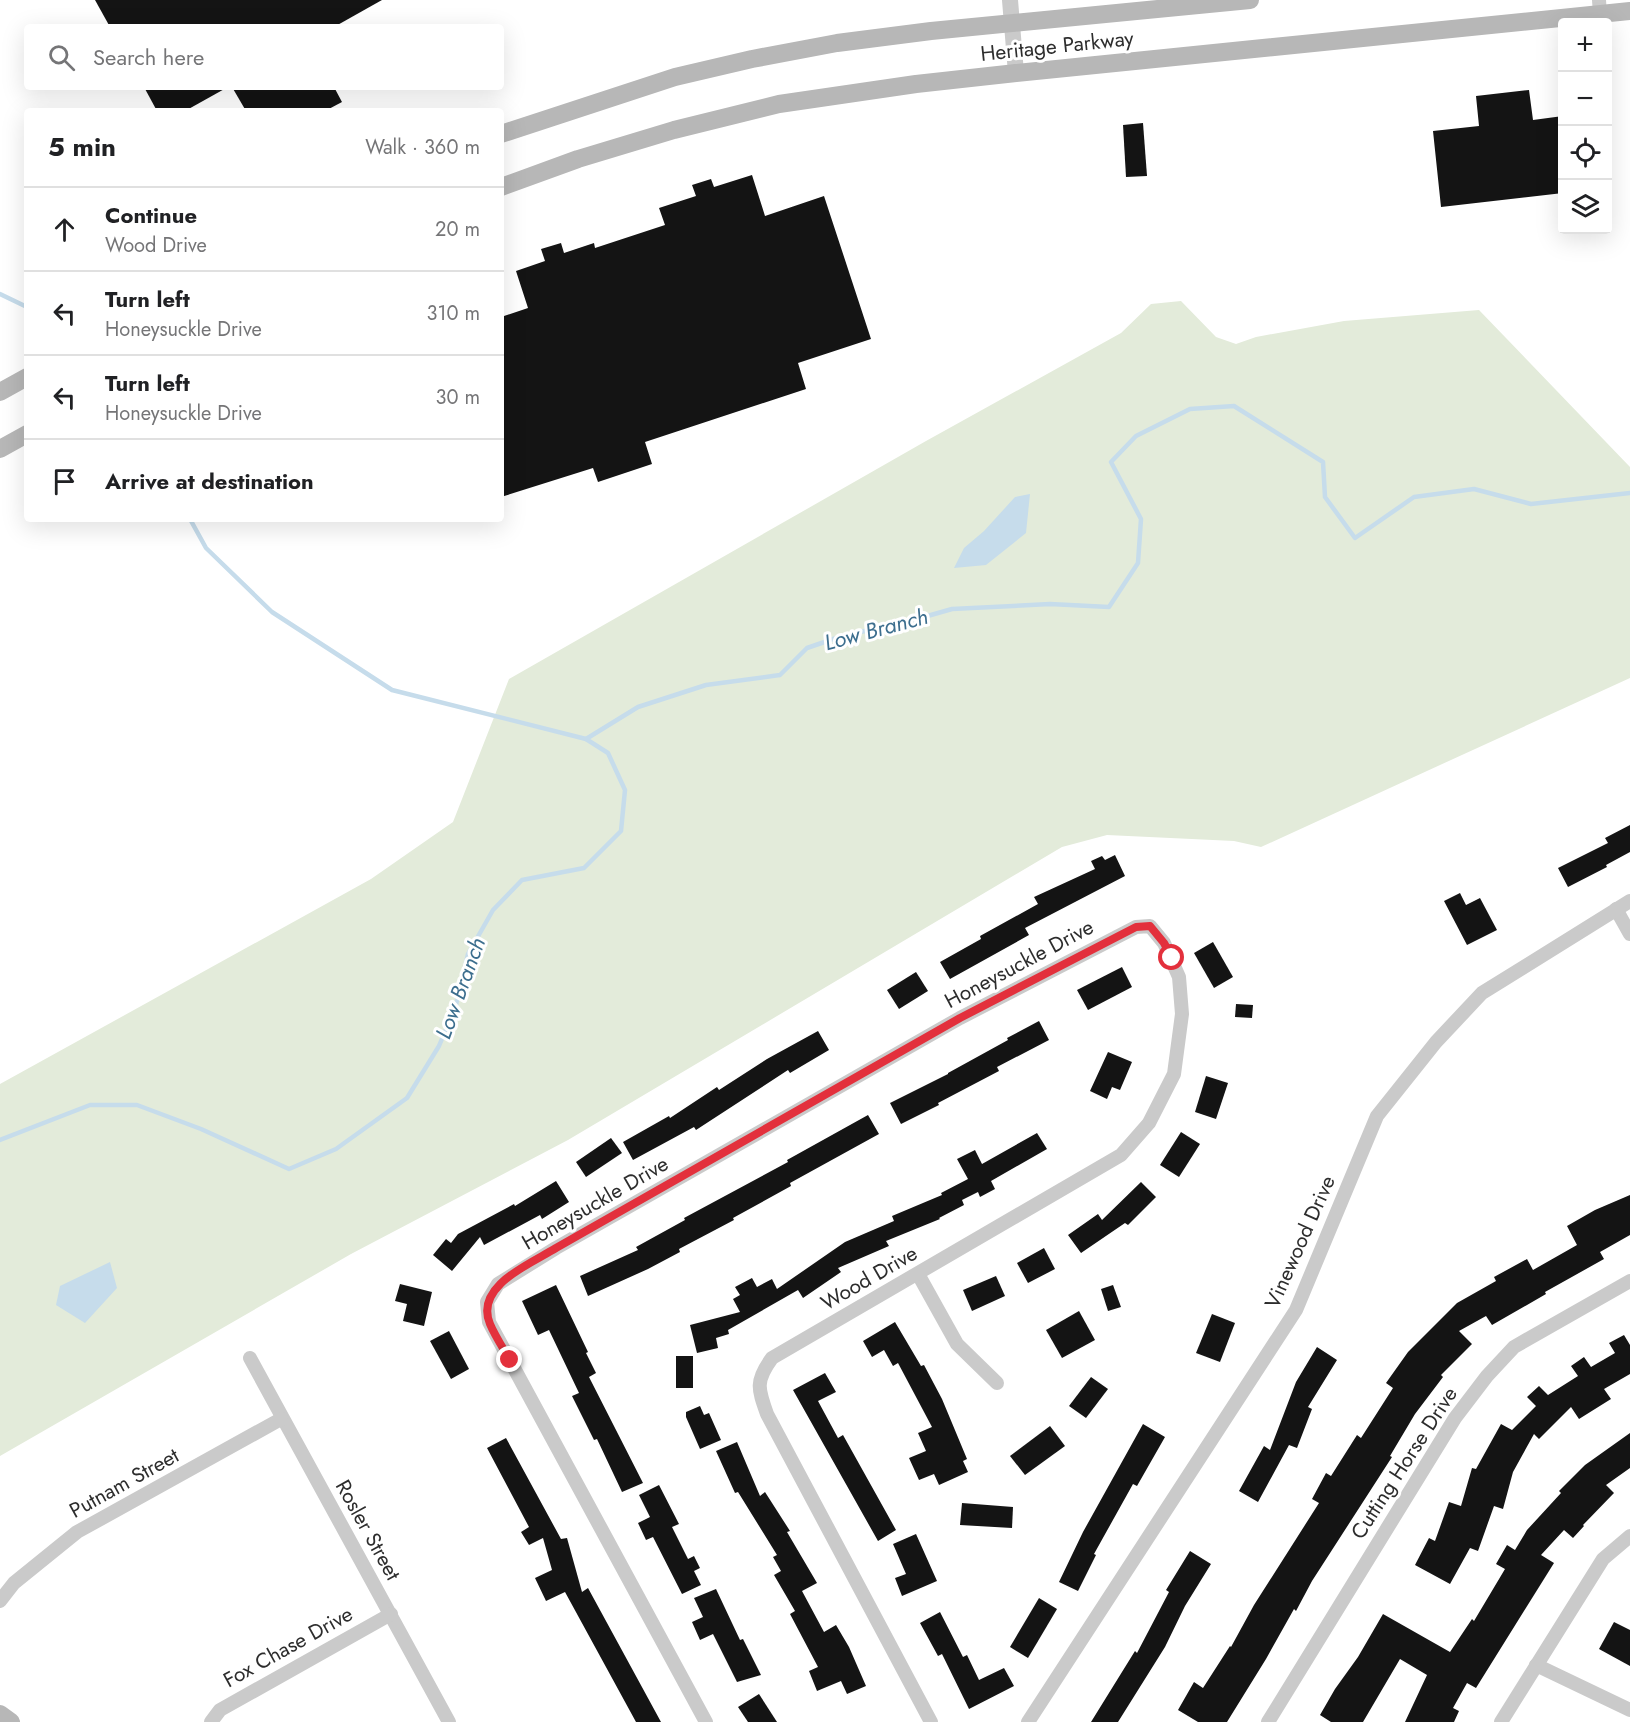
<!DOCTYPE html>
<meta charset="utf-8">
<style>
:root{--surface:#fff;--page:#f6f6f6;--text:#202124;--muted:#757577;--line:#e0e0e0}
body{margin:0;font-family:Jost,sans-serif;background:var(--page);color:var(--text)}
.controls{position:absolute;right:18px;top:18px;display:grid;overflow:hidden;border-radius:6px;box-shadow:0 6px 24px #0002}
.controls button{width:54px;height:54px;display:grid;place-items:center;padding:0;border:0;border-bottom:2px solid var(--line);background:var(--surface);color:var(--text);font:30px sans-serif}
.stop{position:absolute;width:18px;height:18px;margin:-14px;border:4px solid #e3303c;border-radius:50%;background:#fff}
.stop.end{background:#e3303c;border-color:#fff;box-shadow:0 2px 6px #0008}
.list{margin:0;padding:0;list-style:none}
h2{display:flex;justify-content:space-between;align-items:center;height:78px;margin:0;padding:0 24px;font-size:26px}
h2 small{font-size:20px;font-weight:400;color:var(--muted)}
.list li{display:grid;grid-template-columns:39px 1fr auto;gap:18px;align-items:center;box-sizing:border-box;height:84px;padding:0 24px;border-top:2px solid var(--line)}
.list b{display:block;font-size:22px;white-space:nowrap}
.list p{margin:0;font-size:20px;white-space:nowrap;color:var(--muted)}
.list em{font-size:20px;font-style:normal;color:var(--muted)}
.icon{flex:none;width:33px;height:33px;fill:none;stroke:currentColor;stroke-width:2;stroke-linecap:round;stroke-linejoin:round}
.map{position:relative;flex:none;width:1630px;height:1722px;overflow:hidden}
.search{position:absolute;background:var(--surface);box-shadow:0 6px 24px #0002;left:24px;top:24px;width:480px;height:66px;display:flex;align-items:center;gap:15px;box-sizing:border-box;padding:0 21px;border-radius:6px;color:var(--muted);font-size:22px}
.panel{position:absolute;background:var(--surface);box-shadow:0 6px 24px #0002;left:24px;top:108px;width:480px;height:414px;border-radius:6px}
.map>svg:first-child{display:block}
</style>
<div class="map">
<svg width="1630" height="1722" viewBox="0 0 1630 1722">
<rect width="100%" height="100%" fill="#fff"/>
<path fill="#e3ebda" d="M 1181,301 L 1216,337 L 1236,344 L 1256,337 L 1344,321 L 1479,310 L 1630,467 L 1630,678 L 1261,847 L 1234,841 L 1107,835 L 1062,847 L 568,1140 L 351,1254 L 0,1456 L 0,1084 L 371,879 L 453,822 L 509,679 L 926,441 L 1121,333 L 1151,304 Z"/>
<g fill="#c6dceb">
<path d="M 1030,494 L 1026,533 L 986,565 L 954,568 L 964,548 L 984,531 L 1015,497 Z"/>
<path d="M 110,1262 L 117,1288 L 85,1323 L 56,1305 L 60,1286 Z"/>
</g>
<g fill="none" stroke-linecap="round" stroke-linejoin="round">
<g stroke="#c6dceb" stroke-width="4.5">
<path d="M 0,294 L 27,307"/>
<path d="M 190,519 L 206,548 L 272,612 L 392,690 L 586,739"/>
<path d="M 0,1140 L 90,1105 L 137,1105 L 201,1129 L 289,1169 L 336,1149 L 407,1098 L 439,1046 L 456,1005 L 468,954 L 493,910 L 522,880 L 584,868 L 621,831 L 625,790 L 608,753 L 586,739 L 638,707 L 706,685 L 780,675 L 807,648 L 842,636 L 910,621 L 952,609 L 1050,604 L 1109,607 L 1138,563 L 1141,519 L 1111,462 L 1136,436 L 1190,409 L 1234,406 L 1323,462 L 1325,497 L 1355,538 L 1414,497 L 1474,489 L 1531,504 L 1630,493"/>
</g>
</g>
<g fill="#141414">
<path d="M 95,0 L 382,0 L 334,27 L 110,27 Z"/>
<path d="M 144,87 L 228,87 L 185,111 L 157,111 Z"/>
<path d="M 232,87 L 334,87 L 342,102 L 325,111 L 246,111 Z"/>
<path d="M 1529,90 L 1533,120 L 1563,116 L 1563,193 L 1441,207 L 1433,131 L 1479,126 L 1476,96 Z"/>
<path d="M 1143,123 L 1147,176 L 1126,177 L 1123,125 Z"/>
<path d="M 752,175 L 765,216 L 824,196 L 871,339 L 798,363 L 806,389 L 645,442 L 652,464 L 598,482 L 593,468 L 501,497 L 501,317 L 528,308 L 516,271 L 545,261 L 541,249 L 561,243 L 564,253 L 594,243 L 595,248 L 665,225 L 659,208 L 696,196 L 692,185 L 711,179 L 714,187 Z"/>
<path d="M 1630,825 L 1630,852 L 1606,865 L 1607,867 L 1568,887 L 1558,868 L 1608,843 L 1605,838 Z"/>
<path d="M 1115,855 L 1125,876 L 1025,928 L 1029,935 L 950,979 L 940,962 L 981,939 L 980,936 L 1038,904 L 1034,897 L 1095,869 L 1091,861 L 1102,856 L 1105,860 Z"/>
<path d="M 1460,893 L 1466,905 L 1480,898 L 1497,930 L 1467,945 L 1444,901 Z"/>
<path d="M 1213,942 L 1233,977 L 1214,988 L 1194,953 Z"/>
<path d="M 1122,967 L 1132,987 L 1088,1010 L 1077,990 Z"/>
<path d="M 916,972 L 928,991 L 899,1009 L 887,990 Z"/>
<path d="M 1236,1004 L 1253,1005 L 1252,1018 L 1235,1017 Z"/>
<path d="M 1039,1021 L 1049,1040 L 997,1067 L 999,1071 L 938,1103 L 939,1105 L 901,1124 L 890,1103 L 948,1074 L 948,1073 L 1008,1040 L 1007,1038 Z"/>
<path d="M 818,1031 L 829,1050 L 790,1073 L 788,1070 L 696,1130 L 694,1127 L 633,1160 L 623,1142 L 669,1116 L 670,1118 L 717,1087 L 719,1090 L 767,1059 Z"/>
<path d="M 1108,1052 L 1132,1062 L 1120,1090 L 1112,1087 L 1107,1099 L 1090,1091 Z"/>
<path d="M 1206,1076 L 1228,1083 L 1216,1119 L 1195,1112 Z"/>
<path d="M 868,1115 L 879,1134 L 790,1183 L 791,1186 L 733,1218 L 734,1220 L 679,1249 L 680,1252 L 648,1269 L 588,1296 L 580,1276 L 638,1250 L 636,1247 L 685,1220 L 684,1218 L 788,1162 L 787,1160 Z"/>
<path d="M 1181,1132 L 1200,1144 L 1179,1177 L 1160,1165 Z"/>
<path d="M 1037,1133 L 1047,1149 L 991,1181 L 995,1189 L 980,1197 L 978,1192 L 962,1200 L 964,1205 L 939,1218 L 940,1219 L 886,1241 L 889,1246 L 838,1268 L 841,1272 L 803,1298 L 798,1290 L 728,1330 L 729,1334 L 716,1338 L 718,1348 L 697,1353 L 690,1325 L 740,1312 L 733,1299 L 740,1295 L 735,1287 L 752,1278 L 757,1287 L 772,1279 L 777,1289 L 845,1242 L 894,1221 L 892,1216 L 942,1195 L 941,1193 L 968,1179 L 957,1159 L 975,1150 L 982,1164 Z"/>
<path d="M 611,1138 L 622,1153 L 586,1177 L 576,1162 Z"/>
<path d="M 556,1181 L 569,1202 L 542,1219 L 540,1215 L 484,1245 L 480,1237 L 452,1271 L 433,1255 L 446,1239 L 451,1243 L 458,1234 L 514,1204 L 515,1206 Z"/>
<path d="M 1141,1182 L 1156,1197 L 1128,1225 L 1125,1223 L 1081,1253 L 1068,1235 L 1098,1214 L 1102,1220 Z"/>
<path d="M 1630,1195 L 1630,1235 L 1600,1252 L 1604,1259 L 1545,1292 L 1546,1294 L 1492,1325 L 1486,1316 L 1459,1331 L 1472,1344 L 1441,1375 L 1443,1377 L 1415,1414 L 1390,1456 L 1392,1457 L 1312,1581 L 1296,1611 L 1294,1609 L 1266,1659 L 1227,1722 L 1198,1722 L 1178,1710 L 1194,1682 L 1203,1688 L 1230,1646 L 1231,1647 L 1254,1605 L 1319,1503 L 1312,1499 L 1326,1473 L 1331,1476 L 1357,1435 L 1361,1438 L 1393,1388 L 1386,1383 L 1408,1352 L 1457,1303 L 1496,1281 L 1494,1277 L 1527,1259 L 1533,1270 L 1577,1245 L 1567,1226 L 1595,1210 Z"/>
<path d="M 1044,1248 L 1055,1269 L 1028,1283 L 1017,1263 Z"/>
<path d="M 996,1276 L 1005,1296 L 972,1311 L 963,1290 Z"/>
<path d="M 400,1284 L 432,1292 L 424,1326 L 403,1321 L 407,1304 L 395,1301 Z"/>
<path d="M 556,1285 L 588,1352 L 586,1353 L 596,1373 L 589,1377 L 643,1483 L 622,1492 L 597,1439 L 594,1440 L 572,1396 L 579,1393 L 549,1330 L 538,1335 L 522,1301 Z"/>
<path d="M 1113,1285 L 1121,1307 L 1108,1311 L 1101,1289 Z"/>
<path d="M 1079,1311 L 1095,1340 L 1062,1358 L 1046,1330 Z"/>
<path d="M 1212,1314 L 1235,1323 L 1220,1362 L 1196,1353 Z"/>
<path d="M 895,1322 L 921,1366 L 924,1365 L 942,1399 L 967,1459 L 963,1461 L 968,1472 L 939,1485 L 934,1474 L 919,1480 L 909,1458 L 926,1451 L 918,1433 L 932,1427 L 898,1363 L 893,1366 L 884,1350 L 872,1357 L 863,1341 Z"/>
<path d="M 449,1331 L 469,1369 L 451,1379 L 430,1341 Z"/>
<path d="M 1624,1335 L 1630,1345 L 1630,1374 L 1604,1389 L 1611,1399 L 1579,1419 L 1571,1407 L 1539,1439 L 1534,1434 L 1513,1472 L 1503,1509 L 1494,1506 L 1478,1551 L 1470,1548 L 1450,1584 L 1415,1565 L 1429,1538 L 1435,1541 L 1449,1502 L 1461,1506 L 1472,1468 L 1476,1469 L 1501,1424 L 1512,1430 L 1536,1406 L 1527,1397 L 1539,1386 L 1548,1395 L 1578,1376 L 1571,1366 L 1584,1357 L 1591,1367 L 1615,1353 L 1609,1343 Z"/>
<path d="M 1317,1347 L 1337,1360 L 1308,1407 L 1312,1409 L 1297,1448 L 1289,1445 L 1258,1502 L 1239,1491 L 1264,1446 L 1270,1450 L 1296,1382 Z"/>
<rect x="676" y="1356" width="17" height="32"/>
<path d="M 825,1373 L 836,1392 L 818,1401 L 838,1438 L 843,1435 L 896,1530 L 878,1541 L 793,1390 Z"/>
<path d="M 1091,1377 L 1108,1389 L 1086,1418 L 1069,1406 Z"/>
<path d="M 700,1406 L 704,1415 L 709,1413 L 721,1440 L 700,1449 L 686,1417 L 686,1412 Z"/>
<path d="M 1143,1424 L 1165,1437 L 1137,1486 L 1133,1484 L 1094,1554 L 1096,1555 L 1078,1591 L 1059,1582 L 1083,1532 Z"/>
<path d="M 1050,1426 L 1065,1446 L 1025,1475 L 1010,1456 Z"/>
<path d="M 1630,1433 L 1630,1468 L 1606,1485 L 1614,1493 L 1583,1525 L 1584,1526 L 1573,1538 L 1564,1530 L 1541,1555 L 1554,1563 L 1476,1688 L 1467,1683 L 1453,1708 L 1459,1711 L 1454,1722 L 1405,1722 L 1427,1675 L 1400,1659 L 1363,1722 L 1331,1722 L 1320,1715 L 1335,1689 L 1358,1657 L 1383,1614 L 1450,1652 L 1472,1619 L 1474,1621 L 1505,1569 L 1496,1564 L 1507,1545 L 1515,1550 L 1527,1530 L 1561,1493 L 1559,1491 L 1585,1465 Z"/>
<path d="M 506,1438 L 561,1539 L 567,1538 L 582,1592 L 588,1588 L 661,1722 L 636,1722 L 565,1592 L 546,1601 L 535,1578 L 552,1570 L 543,1538 L 529,1545 L 521,1532 L 529,1527 L 487,1448 Z"/>
<path d="M 737,1442 L 760,1496 L 765,1492 L 790,1531 L 787,1532 L 817,1583 L 802,1591 L 824,1632 L 836,1625 L 849,1647 L 866,1686 L 847,1694 L 841,1681 L 817,1691 L 809,1671 L 818,1667 L 790,1614 L 795,1611 L 774,1575 L 781,1571 L 773,1557 L 777,1555 L 738,1492 L 735,1493 L 716,1451 Z"/>
<path d="M 659,1485 L 679,1524 L 672,1527 L 688,1559 L 694,1556 L 700,1568 L 694,1571 L 701,1585 L 682,1594 L 653,1537 L 646,1540 L 638,1523 L 650,1517 L 639,1495 Z"/>
<path d="M 962,1503 L 1013,1507 L 1012,1528 L 960,1525 Z"/>
<path d="M 916,1534 L 937,1581 L 902,1596 L 895,1578 L 906,1574 L 893,1544 Z"/>
<path d="M 1190,1551 L 1211,1564 L 1185,1606 L 1165,1647 L 1118,1722 L 1091,1722 L 1135,1651 L 1137,1653 L 1169,1592 L 1166,1590 Z"/>
<path d="M 716,1589 L 740,1640 L 743,1639 L 761,1675 L 737,1682 L 713,1634 L 700,1640 L 692,1622 L 703,1617 L 694,1598 Z"/>
<path d="M 1039,1598 L 1057,1609 L 1028,1658 L 1010,1647 Z"/>
<path d="M 940,1612 L 963,1657 L 967,1655 L 979,1680 L 1004,1668 L 1014,1686 L 969,1709 L 942,1654 L 938,1656 L 920,1623 Z"/>
<path d="M 1614,1622 L 1630,1630 L 1630,1666 L 1599,1649 Z"/>
<path d="M 759,1694 L 777,1722 L 748,1722 L 738,1707 Z"/>
</g>
<g fill="none" stroke-linecap="round" stroke-linejoin="round">
<g stroke="#cacaca" stroke-width="14">
<path d="M 1599,0 L 1600,14"/>
<path d="M 1616,909 L 1630,934"/>
<path d="M 918,1274 L 957,1344 L 997,1383"/>
<path d="M 250,1358 L 449,1722"/>
<path d="M 0,1601 L 14,1583 L 77,1532 L 281,1419"/>
<path d="M 1536,1665 L 1630,1710"/>
<path d="M 211,1722 L 220,1710 L 391,1614"/>
<path d="M 706,1722 L 489,1322 L 487,1302 L 498,1284 L 556,1248 L 960,1018 L 1136,927 L 1150,926 L 1164,943 L 1179,977 L 1182,1014 L 1174,1074 L 1149,1123 L 1121,1155 L 772,1358 C 755,1381 758,1389 767,1414 L 931,1722"/>
<path d="M 1028,1722 L 1296,1310 L 1377,1116 L 1436,1042 L 1482,993 L 1630,901"/>
<path d="M 1268,1722 L 1455,1418 L 1487,1376 L 1514,1347 L 1630,1281"/>
<path d="M 1501,1722 L 1603,1559 L 1630,1536"/>
</g>
<path stroke="#cacaca" stroke-width="16" d="M 1010,0 L 1016,73"/>
<g stroke="#b7b7b7" stroke-width="18">
<path d="M 501,134 L 675,77 L 752,59 L 837,43 L 931,31 L 1250,0"/>
<path d="M 501,187 L 578,159 L 674,130 L 779,104 L 916,84 L 1016,73 L 1630,11"/>
<path d="M 0,392 L 27,377"/>
<path d="M 0,449 L 27,434"/>
<path d="M 0,1714 L 11,1722"/>
</g>
</g>
<g fill="none" stroke-linecap="round" stroke-linejoin="round">
<path stroke="#e3303c" stroke-width="8" d="M 510,1360 C 503,1348 495,1336 490,1324 C 474,1286 530,1264 556,1248 L 960,1018 L 1136,927 L 1150,926 L 1164,943 L 1172,958"/>
</g>
<g text-anchor="middle" stroke-width="6" stroke-linejoin="round" paint-order="stroke">
<g font-size="21" fill="#2d2d2d" stroke="#fff">
<text transform="translate(1057 46) rotate(-6)" y="7">Heritage Parkway</text>
<text transform="translate(1019 964) rotate(-28)" y="7">Honeysuckle Drive</text>
<text transform="translate(595 1203) rotate(-30)" y="7">Honeysuckle Drive</text>
<text transform="translate(1300 1242) rotate(-66)" y="7">Vinewood Drive</text>
<text transform="translate(869 1278) rotate(-30)" y="7">Wood Drive</text>
<text transform="translate(1404 1463) rotate(-57)" y="7">Cutting Horse Drive</text>
<text transform="translate(124 1483) rotate(-29)" y="7">Putnam Street</text>
<text transform="translate(368 1530) rotate(61)" y="7">Rosler Street</text>
<text transform="translate(288 1647) rotate(-29)" y="7">Fox Chase Drive</text>
</g>
<g font-size="22" font-style="italic" fill="#3c6e8e" stroke="#fff">
<text transform="translate(876 629) rotate(-15)" y="8">Low Branch</text>
<text transform="translate(460 988) rotate(-70)" y="8">Low Branch</text>
</g>
</g>
</svg>
<div class="controls">
<button>+</button>
<button>−</button>
<button><svg class="icon" aria-label="locate" viewBox="0 0 24 24"><circle cx="12" cy="12" r="6"/><path d="M12 2v4M12 18v4M2 12h4M18 12h4"/></svg></button>
<button><svg class="icon" aria-label="layers" viewBox="0 0 24 24"><path d="M12 4l9 5-9 5-9-5zM3 14l9 5 9-5"/></svg></button>
</div>
<div class="stop" style="left:1172px;top:958px"></div>
<div class="stop end" style="left:510px;top:1360px"></div>
<div class="search"><svg class="icon" aria-label="search" viewBox="0 0 24 24"><circle cx="10" cy="10" r="6"/><path d="M15 15l6 6"/></svg>Search here</div>
<section class="panel">
<h2>5 min<small>Walk · 360 m</small></h2>
<ul class="list">
<li><svg class="icon" aria-label="ahead" viewBox="0 0 24 24"><path d="M12 20V5M6 11l6-6 6 6"/></svg><div><b>Continue</b><p>Wood Drive</p></div><em>20 m</em></li>
<li><svg class="icon" aria-label="left" viewBox="0 0 24 24"><path d="M17 20v-9H6M10 6l-5 5 5 5"/></svg><div><b>Turn left</b><p>Honeysuckle Drive</p></div><em>310 m</em></li>
<li><svg class="icon" aria-label="left" viewBox="0 0 24 24"><path d="M17 20v-9H6M10 6l-5 5 5 5"/></svg><div><b>Turn left</b><p>Honeysuckle Drive</p></div><em>30 m</em></li>
<li><svg class="icon" aria-label="arrive" viewBox="0 0 24 24"><path d="M6 21V4h12l-3 4 3 4H6"/></svg><div><b>Arrive at destination</b></div></li>
</ul>
</section>
</div>
